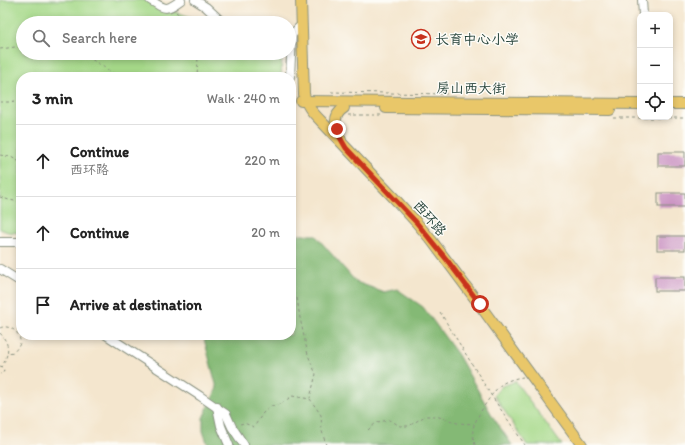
<!DOCTYPE html>
<meta charset="utf-8">
<style>
:root{--surface:#fff;--page:#f2f2f2;--text:#222;--muted:#767676;--line:#e0e0e0}
body{margin:0;font-family:Itim,"LXGW WenKai TC",sans-serif;background:var(--page);color:var(--text)}
.controls{position:absolute;right:12px;top:12px;display:grid;overflow:hidden;border-radius:8px;box-shadow:0 2px 6px #0003}
.controls button{width:36px;height:36px;display:grid;place-items:center;padding:0;border:0;border-bottom:1px solid var(--line);background:var(--surface);color:var(--text);font:20px sans-serif}
.stop{position:absolute;width:12px;height:12px;margin:-9px;border:3px solid #c8321e;border-radius:50%;background:#fff}
.stop.end{background:#c8321e;border-color:#fff;box-shadow:0 1px 4px #0008}
.list{margin:0;padding:0;list-style:none}
h2{display:flex;justify-content:space-between;align-items:center;height:52px;margin:0;padding:0 16px;font-size:17px}
h2 small{font-size:13px;font-weight:400;color:var(--muted)}
.list li{display:grid;grid-template-columns:26px 1fr auto;gap:12px;align-items:center;box-sizing:border-box;height:72px;padding:0 16px;border-top:1px solid var(--line)}
.list b{display:block;font-size:15px;white-space:nowrap}
.list p{margin:0;font-size:13px;white-space:nowrap;color:var(--muted)}
.list em{font-size:13px;font-style:normal;color:var(--muted)}
.icon{flex:none;width:22px;height:22px;fill:none;stroke:currentColor;stroke-width:2;stroke-linecap:round;stroke-linejoin:round}
.map{position:relative;flex:none;width:685px;height:445px;overflow:hidden}
.search{position:absolute;background:var(--surface);box-shadow:0 2px 6px #0003;left:16px;top:16px;width:280px;height:44px;display:flex;align-items:center;gap:10px;box-sizing:border-box;padding:0 14px;border-radius:22px;color:var(--muted);font-size:15px}
.panel{position:absolute;background:var(--surface);box-shadow:0 2px 6px #0003;left:16px;top:72px;width:280px;height:268px;border-radius:16px}
.map>svg:first-child{display:block}
</style>
<div class="map">
<svg width="685" height="445" viewBox="0 0 685 445">
<rect width="100%" height="100%" fill="#fdfcf7"/>
<filter id="ink" filterUnits="userSpaceOnUse"><feTurbulence type="fractalNoise" baseFrequency=".025" numOctaves="2"/><feDisplacementMap in="SourceGraphic" scale="8" xChannelSelector="R" yChannelSelector="G"/><feConvolveMatrix kernelMatrix="1 2 1 2 8 2 1 2 1" color-interpolation-filters="sRGB"/></filter>
<filter id="wash" filterUnits="userSpaceOnUse"><feTurbulence type="fractalNoise" baseFrequency=".012" numOctaves="4" result="noise"/><feDisplacementMap in="SourceGraphic" scale="16" xChannelSelector="R" yChannelSelector="G"/><feGaussianBlur stdDeviation="0.9" result="paint"/><feColorMatrix in="noise" values="0 0 0 0 0 0 0 0 0 0 0 0 0 0 0 0 0 1.4 0 .05"/><feComposite in="paint" operator="in"/></filter>
<g filter="url(#wash)">
<rect width="100%" height="100%" fill="#f4e6ce"/>
<g fill="#a6d989" stroke="#628b5e">
<path d="M 0,0 L 152,0 L 172,11 L 210,23 L 23,23 L 23,53 L 282,53 L 281,77 L 21,77 L 21,233 L 8,232 L 0,229 Z"/>
<path d="M 515,381 L 562,445 L 527,445 L 494,395 L 502,386 L 511,383 Z"/>
</g>
<path fill="#84b975" stroke="#527b54" d="M 291,235 L 315,235 L 356,282 L 384,292 L 397,289 L 423,307 L 458,355 L 493,417 L 512,445 L 208,445 L 203,431 L 203,418 L 217,388 L 203,335 L 291,335 Z"/>
<g id="blocks">
<g fill="#ca93c2">
<rect x="658" y="152" width="27" height="14"/>
<rect x="658" y="193" width="27" height="14"/>
<rect x="657" y="236" width="28" height="14"/>
<rect x="655" y="277" width="30" height="14"/>
</g>
</g>
</g>
<g filter="url(#ink)">
<use href="#blocks" fill-opacity="0" stroke="#8a9281" stroke-width="1"/>
<g fill="none" stroke-linecap="round" stroke-linejoin="round">
<g stroke="#8a9281" stroke-width="10">
<g id="minor">
<path d="M 150,0 C 166,10 166,11 181,0"/>
<path d="M 195,0 L 206,7 L 223,23"/>
<path d="M 642,0 L 643,15"/>
<path d="M 290,77 L 292,35 L 298,28"/>
<path d="M 0,242 L 21,242"/>
<path d="M 0,269 L 21,282"/>
<path d="M 106,335 L 200,396 L 226,414 L 232,427 L 244,445"/>
<path d="M 217,407 L 221,426 L 229,445"/>
</g>
</g>
<g stroke="#8a9281" stroke-width="12">
<g id="major">
<path d="M 301,0 L 304,94 C 306,105 312,112 320,120 L 394,198 L 416,222 L 432,241 L 479,304 L 582,445"/>
<path d="M 301,101 L 640,104"/>
<path d="M 670,104 L 685,104"/>
<path d="M 386,108 L 610,110"/>
<path d="M 341,140 C 335,129 332,115 344,108"/>
</g>
</g>
<g stroke="#8a9281" stroke-width="1" stroke-dasharray="3 3" stroke-linecap="butt">
<path d="M 176,12 L 181,16 L 180,23"/>
<path d="M 0,49 L 23,46"/>
<path d="M 82,53 L 119,77"/>
<path d="M 196,53 L 198,57 L 197,77"/>
<path d="M 331,92 L 447,94"/>
<path d="M 0,102 L 11,102 L 21,99"/>
<path d="M 348,115 L 381,115"/>
<path d="M 614,118 L 685,118"/>
<path d="M 0,155 L 11,157 L 18,161 L 21,162"/>
<path d="M 0,197 L 9,200 L 21,202"/>
<path d="M 297,298 L 300,318 L 308,355 L 316,374 L 310,398"/>
<path d="M 440,312 L 491,395 L 525,445"/>
<path d="M 0,328 C 8,324 19,331 20,340 C 21,345 17,348 14,352 L 8,353"/>
<path d="M 0,333 C 11,346 9,352 2,367"/>
<path d="M 0,366 L 3,367 L 4,370 L 3,373 L 0,374"/>
<path d="M 240,424 L 244,423 L 254,427 L 263,413 L 271,406 L 281,404 L 292,396 L 310,399 L 321,415 L 322,431 L 326,445"/>
<path d="M 368,430 L 377,422 L 390,420 L 400,426 L 409,426 L 425,416 L 435,416 L 447,419 L 457,423 L 474,424"/>
<path d="M 475,445 C 474,440 472,434 473,429 C 474,420 494,389 502,384 C 508,380 516,378 523,377"/>
</g>
<use href="#minor" stroke="#fff" stroke-width="8"/>
<use href="#major" stroke="#e9c769" stroke-width="10"/>
</g>
</g>
<g fill="none" stroke-linecap="round" stroke-linejoin="round" filter="url(#ink)">
<path stroke="#c8321e" stroke-width="5" d="M 337,129 L 338,134 L 346,148 L 416,222 L 447,260 L 480,304"/>
</g>
<defs>
<g id="school-ring" transform="scale(1)"><circle r="9.5" fill="#fdfcf7" stroke="#c8321e" stroke-width="1.5"/><path d="M0-5L7-2L0 1L-7-2ZM-4 1L0 2.5L4 1V4Q0 6-4 4Z" fill="#c8321e"/></g>
</defs>
<g fill-rule="evenodd">
<use href="#school-ring" x="421" y="39"/>
</g>
<g text-anchor="middle" stroke-width="3" stroke-linejoin="round" paint-order="stroke">
<g font-size="14" fill="#1f3d34" stroke="#fdfcf7" text-anchor="start">
<text x="435" y="44">长育中心小学</text>
</g>
<g font-size="14" fill="#1f3d34" stroke="#fdfcf7">
<text transform="translate(471 88) rotate(1)" y="5">房山西大街</text>
<text transform="translate(430 218) rotate(49)" y="5">西环路</text>
</g>
</g>
</svg>
<div class="controls">
<button>+</button>
<button>−</button>
<button><svg class="icon" aria-label="locate" viewBox="0 0 24 24"><circle cx="12" cy="12" r="6"/><path d="M12 2v4M12 18v4M2 12h4M18 12h4"/></svg></button>
</div>
<div class="stop" style="left:480px;top:304px"></div>
<div class="stop end" style="left:337px;top:129px"></div>
<div class="search"><svg class="icon" aria-label="search" viewBox="0 0 24 24"><circle cx="10" cy="10" r="6"/><path d="M15 15l6 6"/></svg>Search here</div>
<section class="panel">
<h2>3 min<small>Walk · 240 m</small></h2>
<ul class="list">
<li><svg class="icon" aria-label="ahead" viewBox="0 0 24 24"><path d="M12 20V5M6 11l6-6 6 6"/></svg><div><b>Continue</b><p>西环路</p></div><em>220 m</em></li>
<li><svg class="icon" aria-label="ahead" viewBox="0 0 24 24"><path d="M12 20V5M6 11l6-6 6 6"/></svg><div><b>Continue</b></div><em>20 m</em></li>
<li><svg class="icon" aria-label="arrive" viewBox="0 0 24 24"><path d="M6 21V4h12l-3 4 3 4H6"/></svg><div><b>Arrive at destination</b></div></li>
</ul>
</section>
</div>
